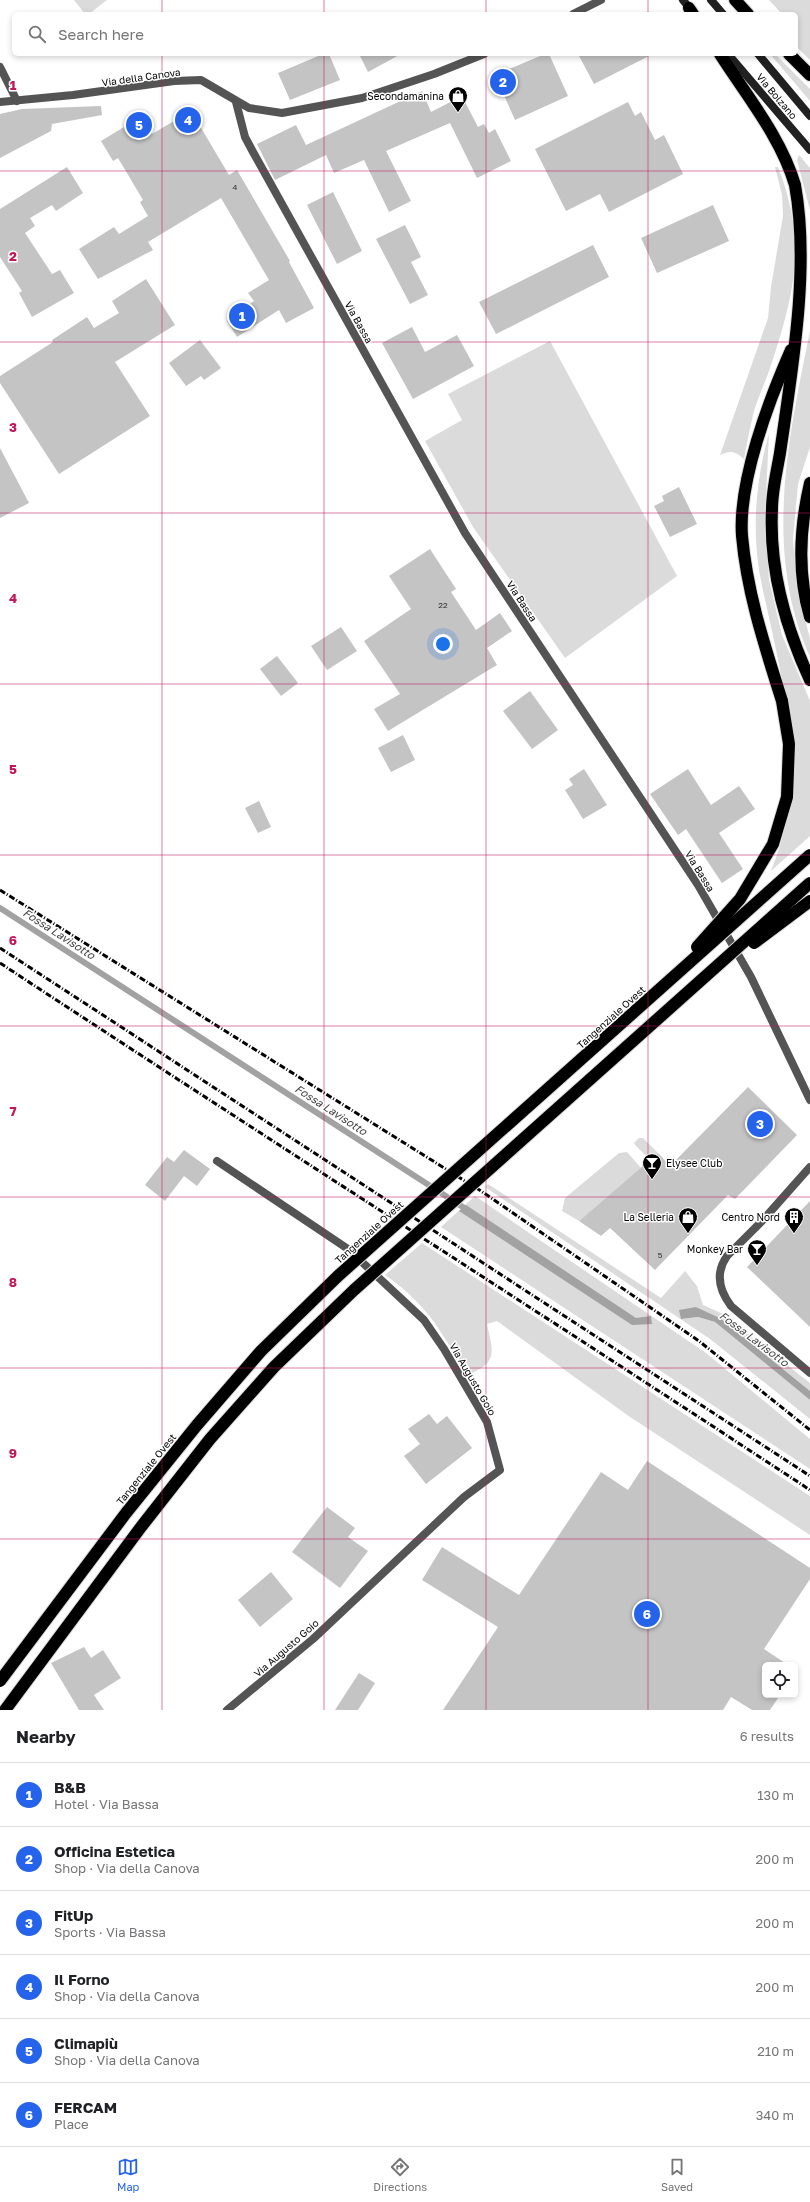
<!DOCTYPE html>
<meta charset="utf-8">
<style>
:root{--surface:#fff;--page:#f6f6f6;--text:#202124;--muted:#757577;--line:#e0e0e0;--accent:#2563eb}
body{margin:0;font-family:"Golos Text",sans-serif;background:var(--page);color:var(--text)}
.controls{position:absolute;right:12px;bottom:12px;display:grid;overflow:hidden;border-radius:6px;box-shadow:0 2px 6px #0003}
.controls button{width:36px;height:36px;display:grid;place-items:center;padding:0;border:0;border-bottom:1px solid var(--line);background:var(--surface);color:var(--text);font:20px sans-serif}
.you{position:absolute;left:443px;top:644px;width:14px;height:14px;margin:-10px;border:3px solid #fff;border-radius:50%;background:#1a73e8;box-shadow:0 0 0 6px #1a73e833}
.badge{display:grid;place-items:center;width:26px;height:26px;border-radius:50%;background:var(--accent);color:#fff;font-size:13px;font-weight:700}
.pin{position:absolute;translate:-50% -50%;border:2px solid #fff;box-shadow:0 1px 4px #0006}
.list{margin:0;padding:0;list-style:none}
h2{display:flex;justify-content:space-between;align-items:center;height:52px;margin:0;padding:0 16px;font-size:17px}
h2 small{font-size:13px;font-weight:400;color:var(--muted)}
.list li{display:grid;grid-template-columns:26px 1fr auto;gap:12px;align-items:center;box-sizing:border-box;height:64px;padding:0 16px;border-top:1px solid var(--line)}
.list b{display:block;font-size:15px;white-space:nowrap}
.list p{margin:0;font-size:13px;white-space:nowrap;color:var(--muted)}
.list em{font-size:13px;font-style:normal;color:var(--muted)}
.icon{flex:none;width:22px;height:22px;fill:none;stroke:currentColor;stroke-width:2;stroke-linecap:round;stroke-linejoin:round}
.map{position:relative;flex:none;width:810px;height:1710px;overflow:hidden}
.search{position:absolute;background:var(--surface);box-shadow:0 2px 6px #0003;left:12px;right:12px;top:12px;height:44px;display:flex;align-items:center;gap:10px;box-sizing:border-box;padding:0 14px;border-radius:6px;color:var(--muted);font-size:15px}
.sheet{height:436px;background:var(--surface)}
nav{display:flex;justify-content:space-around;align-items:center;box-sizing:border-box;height:56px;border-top:1px solid var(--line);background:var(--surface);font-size:11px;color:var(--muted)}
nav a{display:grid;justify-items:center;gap:2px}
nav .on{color:var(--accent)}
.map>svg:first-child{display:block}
</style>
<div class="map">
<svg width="810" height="1710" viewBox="0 0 810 1710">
<rect width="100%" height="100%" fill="#fff"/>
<g fill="#dbdbdb">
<path d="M 74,0 L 107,0 L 89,14 L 85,14 Z"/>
<path d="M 769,0 L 810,0 L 810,60 L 796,46 L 796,14 L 782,14 Z"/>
<path d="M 770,54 L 775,54 L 810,89 L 810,101 Z"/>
<path d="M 799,155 L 810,168 L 810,210 L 797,160 Z"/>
<path d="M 775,167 L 778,167 C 807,241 795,293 771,365 C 766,381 759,395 754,411 C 750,427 747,443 744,459 C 735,451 731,450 720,455 L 768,318 L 771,287 L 783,216 L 782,195 Z"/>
<path d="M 810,331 L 810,447 L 798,484 L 793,539 L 797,590 L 810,638 L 810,657 C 763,552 788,439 810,331 Z"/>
<path d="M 550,341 L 677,576 L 565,658 L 473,527 L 425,441 L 462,420 L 448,394 Z"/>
<path d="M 769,433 L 765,517 L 769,580 L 782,635 L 810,701 L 810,836 L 771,871 C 810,776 783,683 762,586 C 751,536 755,482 769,433 Z"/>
<path d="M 639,1138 L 643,1138 L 658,1153 L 650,1160 L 635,1145 L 634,1143 Z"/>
<path d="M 627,1152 L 641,1168 L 579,1221 L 562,1211 L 565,1198 L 619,1153 Z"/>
<path d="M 488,1184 L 661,1298 L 685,1271 L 697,1286 L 703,1305 L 721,1313 L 810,1383 L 810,1391 L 720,1318 L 696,1307 L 681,1319 L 698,1317 L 715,1322 L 810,1400 L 810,1419 L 710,1339 L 485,1187 Z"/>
<path d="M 475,1196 L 706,1353 L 810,1439 L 810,1469 L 441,1227 Z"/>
<path d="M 422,1243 L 810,1496 L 810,1535 L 630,1417 L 497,1321 L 487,1324 C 492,1348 499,1362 472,1373 C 456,1359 446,1339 434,1322 C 420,1303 404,1288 385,1275 Z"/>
</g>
<g fill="#a2a2a2">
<path d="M 466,1205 L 636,1318 L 651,1316 L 652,1324 L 632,1325 L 459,1211 Z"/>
<path d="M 696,1307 L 720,1318 L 810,1391 L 810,1400 L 715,1322 L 698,1317 L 681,1319 L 679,1310 Z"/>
</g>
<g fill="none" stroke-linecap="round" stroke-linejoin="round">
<path stroke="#a2a2a2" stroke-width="6" d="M 0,908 L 469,1211"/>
</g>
<g fill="#c4c4c4">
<path d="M 323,54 L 329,54 L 340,80 L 290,100 L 278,73 Z"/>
<path d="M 359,54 L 401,54 L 368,72 Z"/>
<path d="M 545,54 L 549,54 L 568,96 L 515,120 L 495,75 Z"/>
<path d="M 578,54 L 653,54 L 594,84 Z"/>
<path d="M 422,91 L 431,112 L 462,96 L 478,127 L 484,124 L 489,133 L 495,129 L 511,161 L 477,178 L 450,123 L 386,151 L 411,201 L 389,212 L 364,160 L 334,173 L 326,155 L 275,180 L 257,144 L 296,125 L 306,145 Z"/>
<path d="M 628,102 L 635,116 L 641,112 L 655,140 L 664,135 L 683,174 L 609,212 L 600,194 L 566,211 L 535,149 Z"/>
<path d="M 101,106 L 102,115 L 52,124 L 51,131 L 0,158 L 0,114 L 22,109 Z"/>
<path d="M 191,111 L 229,175 L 237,170 L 290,261 L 289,262 L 314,308 L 286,323 L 279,310 L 237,337 L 227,321 L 254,301 L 248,293 L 269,280 L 221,198 L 148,242 L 153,250 L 98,279 L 79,249 L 114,227 L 119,234 L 148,216 L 140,202 L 143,200 L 118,158 L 113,161 L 101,141 L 142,116 L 152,134 Z"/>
<path d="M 67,167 L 83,193 L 56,211 L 52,205 L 30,218 L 35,226 L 25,233 L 52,274 L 60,270 L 74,293 L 32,317 L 19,293 L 22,291 L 0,257 L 0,209 Z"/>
<path d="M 333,192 L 362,251 L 337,264 L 307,205 Z"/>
<path d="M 713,205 L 729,241 L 657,273 L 641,238 Z"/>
<path d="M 405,225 L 421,257 L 411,262 L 428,295 L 410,304 L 376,239 Z"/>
<path d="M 593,245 L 609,277 L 496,334 L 479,302 Z"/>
<path d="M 146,279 L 175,325 L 115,362 L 150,416 L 59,474 L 0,383 L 0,376 L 53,342 L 52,340 L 87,317 L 94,328 L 119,313 L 112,301 Z"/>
<path d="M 412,327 L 425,352 L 457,335 L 474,366 L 413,399 L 382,343 Z"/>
<path d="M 200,340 L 221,368 L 204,380 L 201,376 L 186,386 L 169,363 Z"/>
<path d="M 0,448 L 29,503 L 0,518 Z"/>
<path d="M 679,487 L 697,524 L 670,537 L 654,506 L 664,501 L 662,496 Z"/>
<path d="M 430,549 L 456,589 L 451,592 L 476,630 L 500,613 L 512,631 L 487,648 L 497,665 L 388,731 L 374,709 L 400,694 L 364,641 L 411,609 L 389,576 Z"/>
<path d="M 341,627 L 357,651 L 327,670 L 311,646 Z"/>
<path d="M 277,656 L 298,683 L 281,696 L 260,669 Z"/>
<path d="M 530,691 L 558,730 L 532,749 L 503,711 Z"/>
<path d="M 403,735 L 415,760 L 391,772 L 378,748 Z"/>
<path d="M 584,769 L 607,805 L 583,819 L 565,790 L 573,785 L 569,779 Z"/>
<path d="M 688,769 L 711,805 L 739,786 L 755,809 L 719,833 L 743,869 L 722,883 L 686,829 L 678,835 L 650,794 Z"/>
<path d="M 259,801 L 271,827 L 258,833 L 245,808 Z"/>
<path d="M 748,1087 L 797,1135 L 735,1199 L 728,1195 L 655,1270 L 610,1228 L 601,1236 L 579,1221 L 658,1153 L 670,1166 Z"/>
<path d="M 184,1150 L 210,1169 L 197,1186 L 184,1176 L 165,1201 L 145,1185 L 167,1157 L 174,1162 Z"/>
<path d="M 810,1201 L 810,1327 L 747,1267 Z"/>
<path d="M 429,1414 L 437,1424 L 447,1416 L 472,1448 L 426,1484 L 404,1456 L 420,1444 L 408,1429 Z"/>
<path d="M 647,1461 L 810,1568 L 810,1579 L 764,1649 L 788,1665 L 765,1665 L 765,1695 L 780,1695 L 770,1710 L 752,1710 L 731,1697 L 723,1710 L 443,1710 L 498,1627 L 422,1580 L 442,1547 L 519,1595 L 601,1472 L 628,1490 Z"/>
<path d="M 327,1507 L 355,1528 L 348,1537 L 368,1551 L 340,1588 L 292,1552 Z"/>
<path d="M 271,1572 L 293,1599 L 260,1627 L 238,1600 Z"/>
<path d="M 84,1647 L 91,1658 L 103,1650 L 121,1678 L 94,1695 L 104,1710 L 79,1710 L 51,1663 Z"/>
<path d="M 359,1673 L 375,1683 L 358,1710 L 335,1710 Z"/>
</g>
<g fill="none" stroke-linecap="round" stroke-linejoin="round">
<g stroke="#dbdbdb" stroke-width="14">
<g id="highway">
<path d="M 735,0 L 748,14"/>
<path d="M 689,8 L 693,14"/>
<path d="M 720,54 C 746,95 781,137 795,185 C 810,267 792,370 780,453 C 777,471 772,490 772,509 C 769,569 785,626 810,680"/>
<path d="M 789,54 L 810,75"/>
<path d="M 810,483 C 800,526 797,573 810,617"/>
<path d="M 782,701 C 765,647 747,593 742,536 C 738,482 769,400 791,350"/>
</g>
</g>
<g stroke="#545454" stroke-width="8">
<path d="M 573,14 L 601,0"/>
<path d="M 0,67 L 17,101"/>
<path d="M 0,102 L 73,95 L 174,81 L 201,80 L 249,108 L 282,113 L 362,98 L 434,74 L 484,54"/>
<path d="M 236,102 L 245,137 L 253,152 L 465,533 L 698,885 L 751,977 L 810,1100"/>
<path d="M 217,1161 L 348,1249 L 424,1320 L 444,1349 L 487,1422 L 500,1470 L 464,1497 L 313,1639 L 227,1710"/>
<path d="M 810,1167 L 763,1220 L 727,1256 C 715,1273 719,1290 731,1306 L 810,1373"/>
</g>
<g stroke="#212121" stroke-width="8">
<path d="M 683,0 L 691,10"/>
<path d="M 711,0 L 723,14"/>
<path d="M 728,54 L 810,150"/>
<path d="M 758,54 L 810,116"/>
</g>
<use href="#highway" stroke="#000" stroke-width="12"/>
<g stroke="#000" stroke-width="3" stroke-dasharray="6 2 1 2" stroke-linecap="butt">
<path d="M 0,890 L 481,1191 L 699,1341 L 810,1430"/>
<path d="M 0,948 L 810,1476"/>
<path d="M 0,963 C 269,1140 541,1313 810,1490"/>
</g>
<g stroke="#dbdbdb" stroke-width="14" stroke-linecap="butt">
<g id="highway-bridge">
<path d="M 754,943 L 810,901"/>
<path d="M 697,947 L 740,899 L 773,844 L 787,797 L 789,744 L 782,701"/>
<path d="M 0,1681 L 126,1513 L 197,1425 L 261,1351 L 338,1276 L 810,855"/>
<path d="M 5,1710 L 141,1527 L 210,1439 L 274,1367 L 354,1290 L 810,883"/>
</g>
</g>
<use href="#highway-bridge" stroke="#000" stroke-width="12"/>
</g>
<path fill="none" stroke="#c2185b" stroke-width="1" stroke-opacity="0.55" d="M 162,0 L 162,14M 324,0 L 324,14M 486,0 L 486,14M 648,0 L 648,14M 162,54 L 162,1710M 324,54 L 324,1710M 486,54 L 486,1710M 648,54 L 648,1710M 0,171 L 810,171M 0,342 L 810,342M 0,513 L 810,513M 0,684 L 810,684M 0,855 L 810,855M 0,1026 L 810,1026M 0,1197 L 810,1197M 0,1368 L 810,1368M 0,1539 L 810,1539"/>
<defs>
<g id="shop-pin" transform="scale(1)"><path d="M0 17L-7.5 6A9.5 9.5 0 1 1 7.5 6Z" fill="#000" stroke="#fff"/><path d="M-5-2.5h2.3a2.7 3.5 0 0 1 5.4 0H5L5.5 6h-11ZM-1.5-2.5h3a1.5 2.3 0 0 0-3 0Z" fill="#fff"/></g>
<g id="bar-pin" transform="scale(1)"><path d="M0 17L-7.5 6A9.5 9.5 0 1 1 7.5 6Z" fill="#000" stroke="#fff"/><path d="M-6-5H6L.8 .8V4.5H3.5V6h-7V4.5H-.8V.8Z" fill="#fff"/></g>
<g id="building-pin" transform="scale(1)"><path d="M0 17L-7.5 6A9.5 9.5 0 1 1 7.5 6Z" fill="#000" stroke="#fff"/><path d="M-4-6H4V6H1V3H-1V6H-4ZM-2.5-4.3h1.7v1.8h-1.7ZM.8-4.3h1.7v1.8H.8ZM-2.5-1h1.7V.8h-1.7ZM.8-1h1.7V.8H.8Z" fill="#fff"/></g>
</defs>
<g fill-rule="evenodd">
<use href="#shop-pin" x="458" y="96"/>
<use href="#bar-pin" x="652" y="1163"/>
<use href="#shop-pin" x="688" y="1217"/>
<use href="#building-pin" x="794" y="1217"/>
<use href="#bar-pin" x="757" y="1249"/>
</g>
<g text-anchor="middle" stroke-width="3" stroke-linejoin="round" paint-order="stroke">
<g font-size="8" fill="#313131">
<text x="235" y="190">4</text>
<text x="443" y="608">22</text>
<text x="660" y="1258">5</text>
</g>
<g font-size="10" fill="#000" stroke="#fff">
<text transform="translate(141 77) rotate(-8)" y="4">Via della Canova</text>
<text transform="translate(777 96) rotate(50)" y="4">Via Bolzano</text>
<text transform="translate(359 322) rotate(61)" y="4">Via Bassa</text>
<text transform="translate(522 601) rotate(57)" y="4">Via Bassa</text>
<text transform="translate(700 871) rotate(58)" y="4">Via Bassa</text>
<text transform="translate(611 1017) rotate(-42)" y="4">Tangenziale Ovest</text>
<text transform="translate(369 1232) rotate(-42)" y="4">Tangenziale Ovest</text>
<text transform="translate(473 1379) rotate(60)" y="4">Via Augusto Goio</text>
<text transform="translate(146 1469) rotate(-51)" y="4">Tangenziale Ovest</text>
<text transform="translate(286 1648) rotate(-41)" y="4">Via Augusto Goio</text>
</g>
<g font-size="10" fill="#000" stroke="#fff" text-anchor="end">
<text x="444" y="100">Secondamanina</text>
<text x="666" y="1167" text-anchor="start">Elysee Club</text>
<text x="674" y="1221">La Selleria</text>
<text x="780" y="1221">Centro Nord</text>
<text x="743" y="1253">Monkey Bar</text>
</g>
<g font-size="11" font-style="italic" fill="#434343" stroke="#fff">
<text transform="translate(59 934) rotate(33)" y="4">Fossa Lavisotto</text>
<text transform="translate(331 1110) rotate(33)" y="4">Fossa Lavisotto</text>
<text transform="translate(754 1339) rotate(37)" y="4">Fossa Lavisotto</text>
</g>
</g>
<g font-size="13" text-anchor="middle" font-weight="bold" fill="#c2185b" stroke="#fff" stroke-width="3" stroke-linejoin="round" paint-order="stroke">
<text x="13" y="90">1</text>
<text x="13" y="261">2</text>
<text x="13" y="432">3</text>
<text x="13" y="603">4</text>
<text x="13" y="774">5</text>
<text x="13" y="945">6</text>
<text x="13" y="1116">7</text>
<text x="13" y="1287">8</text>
<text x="13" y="1458">9</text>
</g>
</svg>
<div class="controls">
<button><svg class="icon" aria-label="locate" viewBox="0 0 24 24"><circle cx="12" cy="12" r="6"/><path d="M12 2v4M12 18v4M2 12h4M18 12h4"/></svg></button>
</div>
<div class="you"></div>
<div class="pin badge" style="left:242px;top:316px">1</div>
<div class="pin badge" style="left:503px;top:82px">2</div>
<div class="pin badge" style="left:760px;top:1124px">3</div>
<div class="pin badge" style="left:188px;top:120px">4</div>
<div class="pin badge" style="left:139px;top:125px">5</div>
<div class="pin badge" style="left:647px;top:1614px">6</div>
<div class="search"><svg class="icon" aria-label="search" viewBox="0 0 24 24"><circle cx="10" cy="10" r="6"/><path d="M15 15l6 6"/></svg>Search here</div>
</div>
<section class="sheet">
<h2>Nearby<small>6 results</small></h2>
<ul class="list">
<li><span class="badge">1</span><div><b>B&amp;B</b><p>Hotel · Via Bassa</p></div><em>130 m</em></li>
<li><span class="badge">2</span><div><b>Officina Estetica</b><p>Shop · Via della Canova</p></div><em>200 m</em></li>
<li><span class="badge">3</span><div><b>FitUp</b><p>Sports · Via Bassa</p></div><em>200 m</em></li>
<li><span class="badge">4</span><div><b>Il Forno</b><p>Shop · Via della Canova</p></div><em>200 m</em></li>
<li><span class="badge">5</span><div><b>Climapiù</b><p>Shop · Via della Canova</p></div><em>210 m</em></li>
<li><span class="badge">6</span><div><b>FERCAM</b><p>Place</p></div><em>340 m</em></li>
</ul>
</section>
<nav>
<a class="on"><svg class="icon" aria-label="map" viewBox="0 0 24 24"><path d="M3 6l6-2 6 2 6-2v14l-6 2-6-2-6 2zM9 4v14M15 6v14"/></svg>Map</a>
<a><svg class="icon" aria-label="directions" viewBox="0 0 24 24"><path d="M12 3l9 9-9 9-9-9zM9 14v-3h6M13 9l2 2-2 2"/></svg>Directions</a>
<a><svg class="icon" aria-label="saved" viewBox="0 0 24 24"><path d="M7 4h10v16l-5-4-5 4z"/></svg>Saved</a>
</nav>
